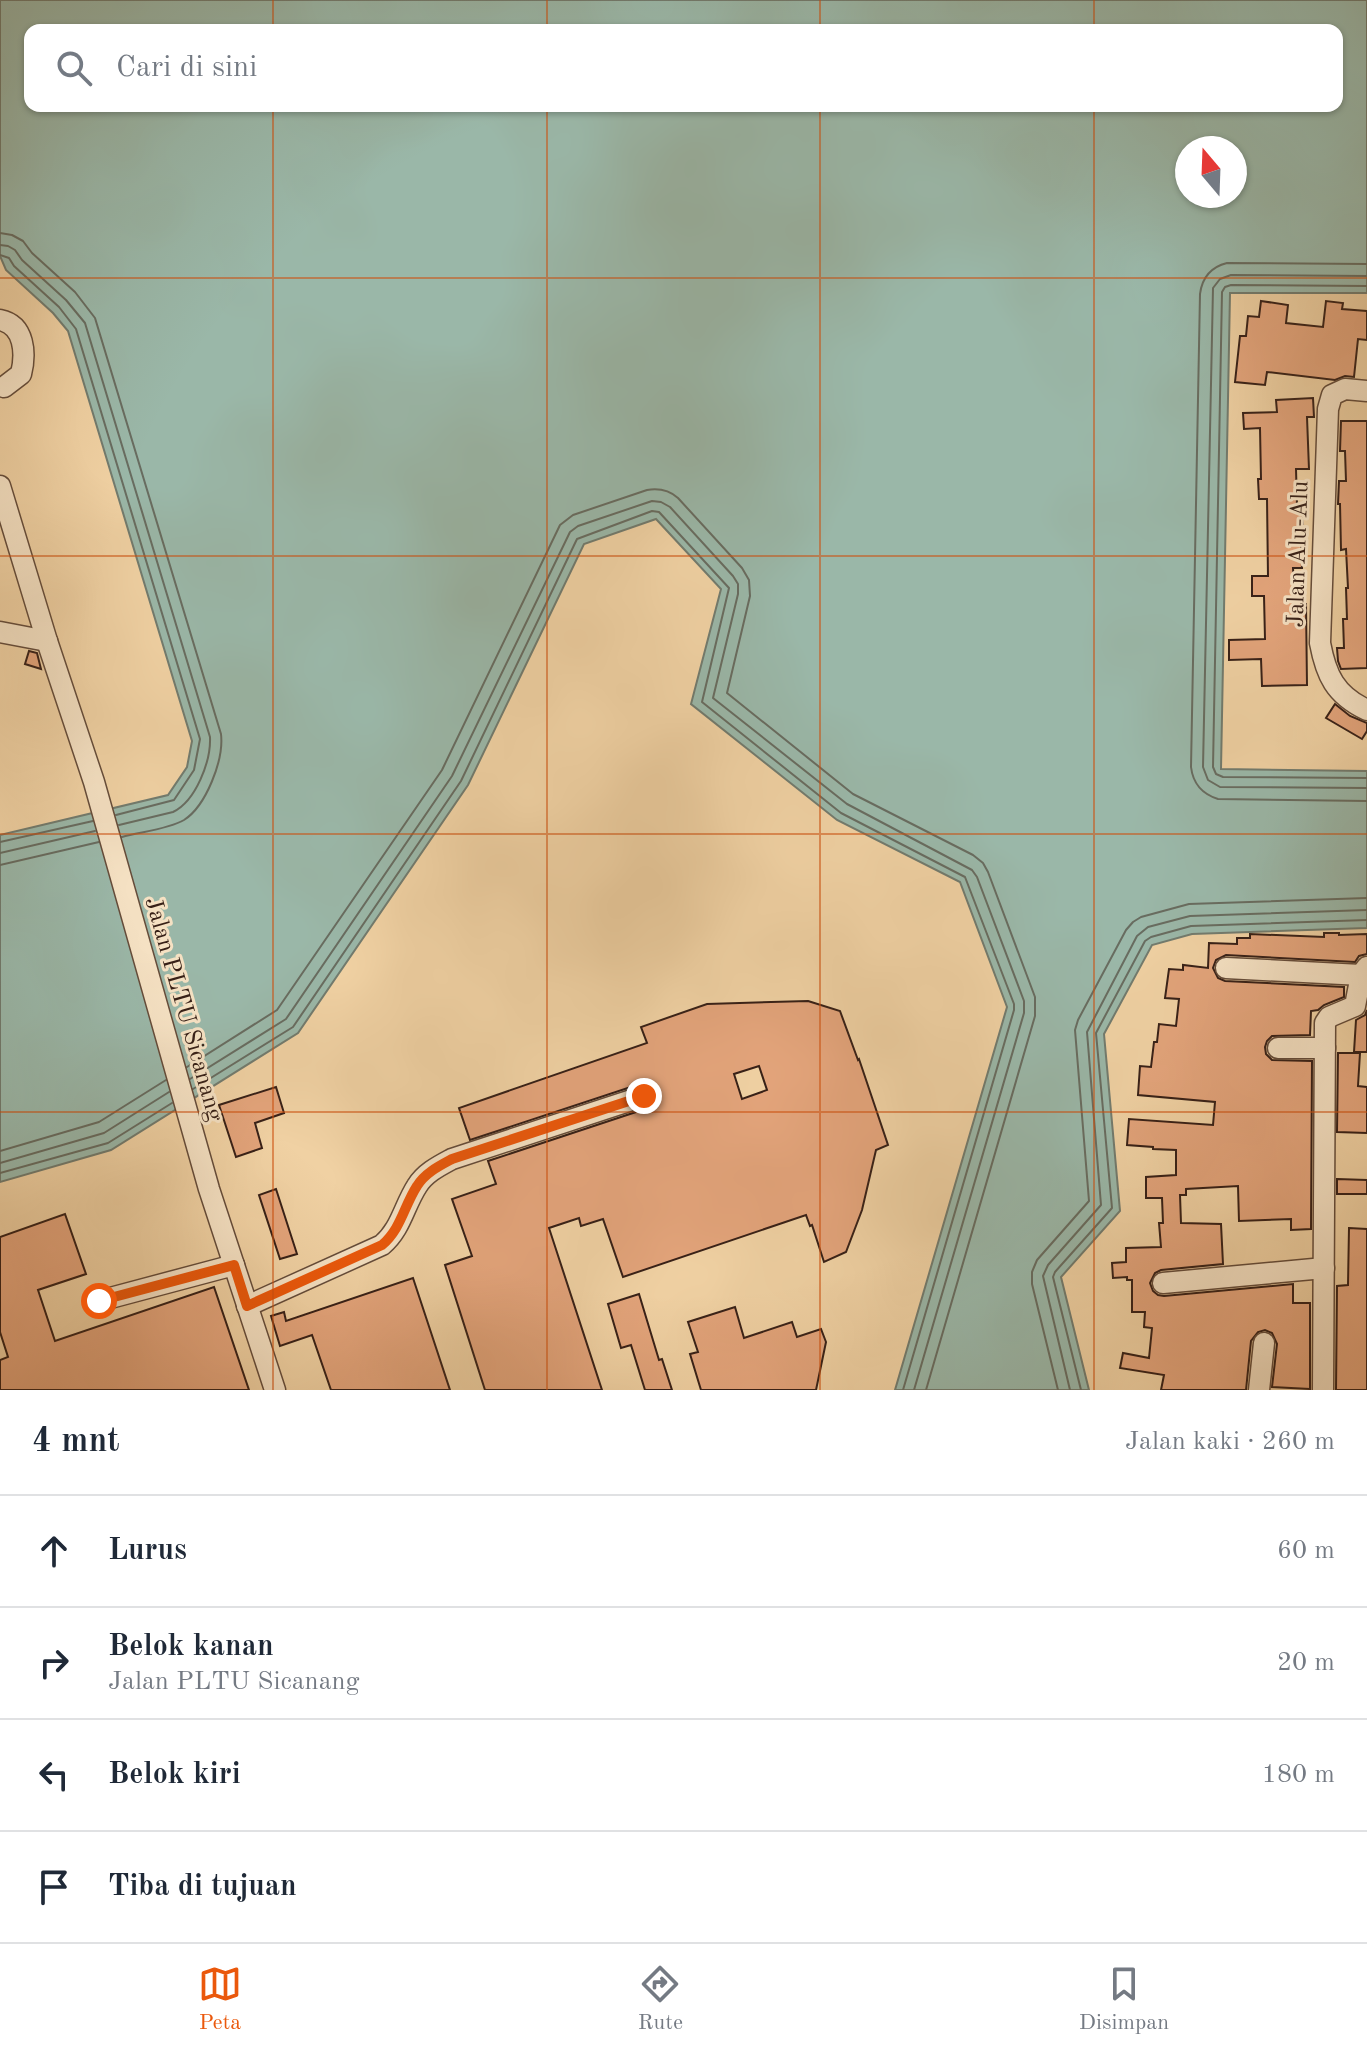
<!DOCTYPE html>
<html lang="id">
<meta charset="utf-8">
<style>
:root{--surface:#fff;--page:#f6f6f7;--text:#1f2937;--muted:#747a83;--line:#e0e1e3;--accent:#ea580c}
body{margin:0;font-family:"Old Standard TT",serif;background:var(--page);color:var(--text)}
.compass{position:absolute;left:1175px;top:136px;width:72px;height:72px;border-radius:50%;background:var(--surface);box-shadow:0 2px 6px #0004;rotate:341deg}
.stop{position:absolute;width:24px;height:24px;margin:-18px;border:6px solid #ea580c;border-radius:50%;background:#fff}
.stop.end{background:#ea580c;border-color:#fff;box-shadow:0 2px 8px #0008}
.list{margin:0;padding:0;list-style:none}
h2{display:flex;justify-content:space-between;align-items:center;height:104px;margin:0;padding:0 32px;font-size:34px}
h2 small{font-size:26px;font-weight:400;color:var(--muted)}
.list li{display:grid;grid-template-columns:52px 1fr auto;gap:24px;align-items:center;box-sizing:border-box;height:112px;padding:0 32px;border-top:2px solid var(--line)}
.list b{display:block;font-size:30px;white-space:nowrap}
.list p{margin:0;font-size:26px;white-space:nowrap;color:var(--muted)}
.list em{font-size:26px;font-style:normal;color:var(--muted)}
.icon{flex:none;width:44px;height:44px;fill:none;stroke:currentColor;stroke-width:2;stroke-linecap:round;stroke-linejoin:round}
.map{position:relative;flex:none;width:1367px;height:1390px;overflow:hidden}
.search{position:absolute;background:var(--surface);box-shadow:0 2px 6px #0004;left:24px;right:24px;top:24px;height:88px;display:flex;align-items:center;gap:20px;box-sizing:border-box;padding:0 28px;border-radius:16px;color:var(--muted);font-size:30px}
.sheet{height:552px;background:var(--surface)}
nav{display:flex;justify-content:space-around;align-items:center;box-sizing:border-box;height:112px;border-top:2px solid var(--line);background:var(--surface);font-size:22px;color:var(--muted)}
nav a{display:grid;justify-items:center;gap:4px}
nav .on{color:var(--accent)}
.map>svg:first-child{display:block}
</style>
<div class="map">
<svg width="1367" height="1390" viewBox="0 0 1367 1390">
<rect width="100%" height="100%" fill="#f0d1a3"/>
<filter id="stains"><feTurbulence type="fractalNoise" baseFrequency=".0025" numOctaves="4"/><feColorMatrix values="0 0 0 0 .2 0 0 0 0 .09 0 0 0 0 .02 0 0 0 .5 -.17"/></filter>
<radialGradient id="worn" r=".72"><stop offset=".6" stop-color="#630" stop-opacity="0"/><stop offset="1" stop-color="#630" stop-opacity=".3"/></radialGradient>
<path fill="#9ab7a8" stroke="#727b6e" stroke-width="2" fill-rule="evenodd" d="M 0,0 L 1367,0 L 1367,293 L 1230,293 L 1221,769 L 1367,771 L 1367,928 L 1192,934 L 1152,945 L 1104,1034 L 1120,1211 L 1061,1277 L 1089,1390 L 895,1390 L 1007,1007 L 960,882 L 837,820 L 691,704 L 721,589 L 656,519 L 584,544 L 468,785 L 298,1033 L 111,1150 L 0,1182 L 0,835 L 168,795 L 187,767 L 192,741 L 68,331 L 53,313 L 6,270 L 0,256 ZM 30,30 L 1337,30 L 1337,106 L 30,106 ZM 1187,148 L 1235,148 L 1235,196 L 1187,196 Z"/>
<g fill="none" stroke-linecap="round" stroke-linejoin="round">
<g stroke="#686c60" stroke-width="2">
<path d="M 0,233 L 12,235 L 23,241 L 32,253 L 75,292 L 95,318 L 221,734 C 224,760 206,806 184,820 C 169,829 140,832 122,837"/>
<path d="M 0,245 L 8,246 L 15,250 L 22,260 L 66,300 L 85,323 L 210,737 C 211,761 196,801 173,812 L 119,825"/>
<path d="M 0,255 L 9,258 L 14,266 L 59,307 L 76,329 L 200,739 L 194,770 L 174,800 L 116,815"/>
<path d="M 1367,264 L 1227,263 C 1211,267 1202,278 1200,294 L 1191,767 C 1193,784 1202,794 1218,799 L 1367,801"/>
<path d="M 1367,276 L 1231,275 L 1220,279 L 1213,288 L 1203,767 L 1208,780 L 1220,787 L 1367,788"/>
<path d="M 1367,286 L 1231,285 L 1225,287 L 1222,292 L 1213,767 L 1216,774 L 1223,777 L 1367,778"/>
<path d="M 0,842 L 93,821"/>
<path d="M 0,853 L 95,831"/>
<path d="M 0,865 L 99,842"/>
<path d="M 187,1067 L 277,1010 L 442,770 L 560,525 L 573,515 L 647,490 C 659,488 669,490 678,498 L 742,568 L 749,580 L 750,596 L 727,693 L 853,794 L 973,855 L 983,863 L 988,872 L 1035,997 L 1035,1016 L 926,1390"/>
<path d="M 190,1079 L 286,1019 L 452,776 L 570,532 L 578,526 L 652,501 L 661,502 L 670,507 L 733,576 L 738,584 L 738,594 L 713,698 L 847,804 L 972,870 L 977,877 L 1024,1001 L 1024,1013 L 914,1390"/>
<path d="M 193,1089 L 293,1027 L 461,781 L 577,539 L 652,511 L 659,512 L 729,588 L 702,702 L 841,813 L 965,877 L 1014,1004 L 1014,1010 L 903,1390"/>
<path d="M 0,1151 L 99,1122 L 166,1080"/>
<path d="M 0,1163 L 104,1133 L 169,1092"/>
<path d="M 0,1173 L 108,1143 L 172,1103"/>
<path d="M 1058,1390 L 1032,1284 L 1032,1272 L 1037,1260 L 1089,1201 L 1075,1030 L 1078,1020 L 1126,930 L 1133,922 L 1141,917 L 1189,904 L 1367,898"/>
<path d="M 1070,1390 L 1043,1276 L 1048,1265 L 1101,1205 L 1087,1032 L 1137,936 L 1148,927 L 1190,916 L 1367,910"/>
<path d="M 1081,1390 L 1053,1277 L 1055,1272 L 1112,1208 L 1096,1033 L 1145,941 L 1151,937 L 1191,926 L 1367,920"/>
</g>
</g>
<g fill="#e3a47b" stroke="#372017" stroke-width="2" fill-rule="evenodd">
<path d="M 1261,301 L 1288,305 L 1286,323 L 1323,327 L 1326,301 L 1343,303 L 1342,309 L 1367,311 L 1367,340 L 1358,339 L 1354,377 L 1345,376 L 1335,380 L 1267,372 L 1265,385 L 1235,382 L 1240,336 L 1246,336 L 1248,316 L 1259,317 Z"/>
<path d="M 1313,398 L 1314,417 L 1307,417 L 1309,469 L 1296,469 L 1297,505 L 1302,505 L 1303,524 L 1300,524 L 1302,568 L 1293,568 L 1295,604 L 1306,604 L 1307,685 L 1262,686 L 1261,659 L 1229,660 L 1229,640 L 1265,639 L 1264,596 L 1252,596 L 1252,576 L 1268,576 L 1267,499 L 1259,499 L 1258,479 L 1261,479 L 1260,428 L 1244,429 L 1243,413 L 1277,412 L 1276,400 Z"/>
<path d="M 1341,421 L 1367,421 L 1367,668 L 1341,669 L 1338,661 L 1337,648 L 1344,648 L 1343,619 L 1347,619 L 1346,588 L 1348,588 L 1346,549 L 1341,550 L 1340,504 L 1338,504 L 1339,481 L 1346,481 L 1345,451 L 1340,451 Z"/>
<path d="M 29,651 L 37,653 L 41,669 L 25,664 Z"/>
<path d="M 1335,704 L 1350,716 L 1367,723 L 1367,731 L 1362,739 L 1326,718 Z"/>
<path d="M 1324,933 L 1339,933 L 1339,935 L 1367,934 L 1367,954 L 1359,956 L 1355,962 L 1226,955 L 1216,960 L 1213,968 L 1218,978 L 1225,981 L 1344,987 L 1344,997 L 1324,1005 L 1318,1010 L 1311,1011 L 1310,1035 L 1272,1036 L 1267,1041 L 1265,1047 L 1266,1054 L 1272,1060 L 1312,1061 L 1311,1229 L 1291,1230 L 1291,1219 L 1239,1221 L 1238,1186 L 1186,1189 L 1186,1195 L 1180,1195 L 1181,1223 L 1221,1224 L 1223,1264 L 1161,1270 L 1155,1273 L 1150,1283 L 1153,1291 L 1158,1295 L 1164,1296 L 1293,1284 L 1293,1303 L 1310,1303 L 1310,1389 L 1272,1387 L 1277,1344 L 1272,1333 L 1265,1330 L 1258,1332 L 1251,1341 L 1246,1390 L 1161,1390 L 1164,1375 L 1120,1368 L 1123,1353 L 1149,1358 L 1152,1328 L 1144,1327 L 1145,1312 L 1132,1312 L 1132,1280 L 1127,1280 L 1127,1277 L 1113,1278 L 1112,1263 L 1126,1262 L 1126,1248 L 1161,1247 L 1159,1223 L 1163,1223 L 1162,1198 L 1146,1198 L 1146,1177 L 1176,1175 L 1176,1150 L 1153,1149 L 1153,1147 L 1127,1145 L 1129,1119 L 1213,1125 L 1215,1102 L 1138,1095 L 1140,1066 L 1151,1067 L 1154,1042 L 1157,1042 L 1159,1024 L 1176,1026 L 1179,999 L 1165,998 L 1169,969 L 1183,970 L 1183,965 L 1208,968 L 1209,943 L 1237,944 L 1237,938 L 1250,938 L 1250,934 L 1324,937 Z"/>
<path d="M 808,1001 L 840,1011 L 858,1060 L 859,1059 L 888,1145 L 876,1150 L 862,1210 L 846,1252 L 824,1262 L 812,1225 L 810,1226 L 806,1215 L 623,1277 L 603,1219 L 581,1226 L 579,1218 L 549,1228 L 602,1390 L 485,1390 L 445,1265 L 472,1256 L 452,1199 L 496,1184 L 488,1161 L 648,1108 L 654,1104 L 656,1093 L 652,1086 L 646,1083 L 640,1084 L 470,1140 L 459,1108 L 647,1043 L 641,1027 L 707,1004 ZM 759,1066 L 767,1090 L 742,1099 L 734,1074 Z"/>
<path d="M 1367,1010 L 1367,1052 L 1354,1052 L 1356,1020 L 1365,1015 Z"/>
<path d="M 1338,1053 L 1360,1053 L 1358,1086 L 1367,1087 L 1367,1133 L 1337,1132 Z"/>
<path d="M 276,1087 L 284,1113 L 255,1123 L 262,1148 L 236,1157 L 219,1105 Z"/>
<path d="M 1337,1179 L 1367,1180 L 1367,1194 L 1337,1194 Z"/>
<path d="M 276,1189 L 297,1254 L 280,1259 L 259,1195 Z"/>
<path d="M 65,1214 L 86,1274 L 38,1290 L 55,1341 L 214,1287 L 249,1390 L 0,1390 L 0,1360 L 8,1357 L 0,1332 L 0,1237 Z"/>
<path d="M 1349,1228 L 1367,1229 L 1367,1390 L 1336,1390 L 1337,1286 L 1348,1285 Z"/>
<path d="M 413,1278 L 450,1390 L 331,1390 L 312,1335 L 280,1346 L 271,1316 L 284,1312 L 286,1321 Z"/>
<path d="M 639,1294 L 659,1360 L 662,1359 L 672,1390 L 645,1390 L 631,1345 L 621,1348 L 608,1304 Z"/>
<path d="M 735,1307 L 744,1338 L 792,1322 L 797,1337 L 821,1329 L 826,1342 L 816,1390 L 701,1390 L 690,1354 L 698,1352 L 688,1322 Z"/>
</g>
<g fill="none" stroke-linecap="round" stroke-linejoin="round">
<g stroke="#654c3a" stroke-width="23">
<g id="minor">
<path d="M 0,320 C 25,325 26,354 21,374 L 4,387"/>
<path d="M 1367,391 L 1345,389 L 1332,395 L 1328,409 L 1320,643 C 1326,675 1335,695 1367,710"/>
<path d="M 0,486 L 47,641 L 94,782 L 209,1189 L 275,1390"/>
<path d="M 0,632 L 47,641"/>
<path d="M 1226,968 L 1361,975"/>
<path d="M 1278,1048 L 1325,1048"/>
<path d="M 1163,1283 L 1324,1268"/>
<path d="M 99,1301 L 234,1265"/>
<path d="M 247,1306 L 382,1245 C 401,1229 404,1206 417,1186 C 425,1173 439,1166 452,1159 L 644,1096"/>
<path d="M 1259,1390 L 1264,1343"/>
<path d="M 1323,1390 L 1325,1023 L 1329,1017 L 1355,1006 L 1361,975 L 1367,967"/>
</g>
</g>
<use href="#minor" stroke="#f5e1c3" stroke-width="20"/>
</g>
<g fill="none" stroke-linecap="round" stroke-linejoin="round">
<path stroke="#ea580c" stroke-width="10" d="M 99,1301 L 234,1265 L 247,1306 L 382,1245 C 401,1229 404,1206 417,1186 C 425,1173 439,1166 452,1159 L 644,1096"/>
</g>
<path fill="none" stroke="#cd500e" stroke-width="2" stroke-opacity="0.55" d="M 273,0 L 273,30M 547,0 L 547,30M 820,0 L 820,30M 1094,0 L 1094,30M 273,106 L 273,1390M 547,106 L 547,1390M 820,106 L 820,1390M 1094,106 L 1094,1390M 0,278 L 1367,278M 0,556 L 1367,556M 0,834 L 1367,834M 0,1112 L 1367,1112"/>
<g text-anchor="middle" stroke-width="6" stroke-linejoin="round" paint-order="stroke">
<g font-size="24" fill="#372017" stroke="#f5e1c3">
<text transform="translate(1297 554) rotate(-88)" y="8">Jalan Alu-Alu</text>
<text transform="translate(185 1009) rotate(74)" y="8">Jalan PLTU Sicanang</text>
</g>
</g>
<rect width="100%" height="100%" filter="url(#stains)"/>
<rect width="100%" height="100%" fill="url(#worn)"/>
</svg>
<svg class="compass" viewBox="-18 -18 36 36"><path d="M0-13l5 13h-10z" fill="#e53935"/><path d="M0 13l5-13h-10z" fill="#747a83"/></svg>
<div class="stop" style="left:99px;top:1301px"></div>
<div class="stop end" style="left:644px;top:1096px"></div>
<div class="search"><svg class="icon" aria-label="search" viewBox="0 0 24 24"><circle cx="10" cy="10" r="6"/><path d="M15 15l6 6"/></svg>Cari di sini</div>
</div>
<section class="sheet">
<h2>4 mnt<small>Jalan kaki · 260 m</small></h2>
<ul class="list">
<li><svg class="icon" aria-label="ahead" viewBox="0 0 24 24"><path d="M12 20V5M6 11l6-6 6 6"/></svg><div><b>Lurus</b></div><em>60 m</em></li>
<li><svg class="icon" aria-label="right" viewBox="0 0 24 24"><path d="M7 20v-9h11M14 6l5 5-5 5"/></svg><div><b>Belok kanan</b><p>Jalan PLTU Sicanang</p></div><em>20 m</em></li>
<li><svg class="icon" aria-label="left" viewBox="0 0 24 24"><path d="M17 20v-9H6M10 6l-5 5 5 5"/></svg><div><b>Belok kiri</b></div><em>180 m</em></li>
<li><svg class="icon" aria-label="arrive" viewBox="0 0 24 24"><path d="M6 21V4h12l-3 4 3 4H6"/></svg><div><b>Tiba di tujuan</b></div></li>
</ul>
</section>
<nav>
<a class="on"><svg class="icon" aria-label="map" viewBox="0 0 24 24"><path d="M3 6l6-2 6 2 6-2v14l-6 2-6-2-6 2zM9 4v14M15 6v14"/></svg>Peta</a>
<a><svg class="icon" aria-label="directions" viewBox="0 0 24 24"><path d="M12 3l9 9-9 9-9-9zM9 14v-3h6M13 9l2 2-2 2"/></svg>Rute</a>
<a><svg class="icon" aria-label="saved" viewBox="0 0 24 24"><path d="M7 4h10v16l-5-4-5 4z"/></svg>Disimpan</a>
</nav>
